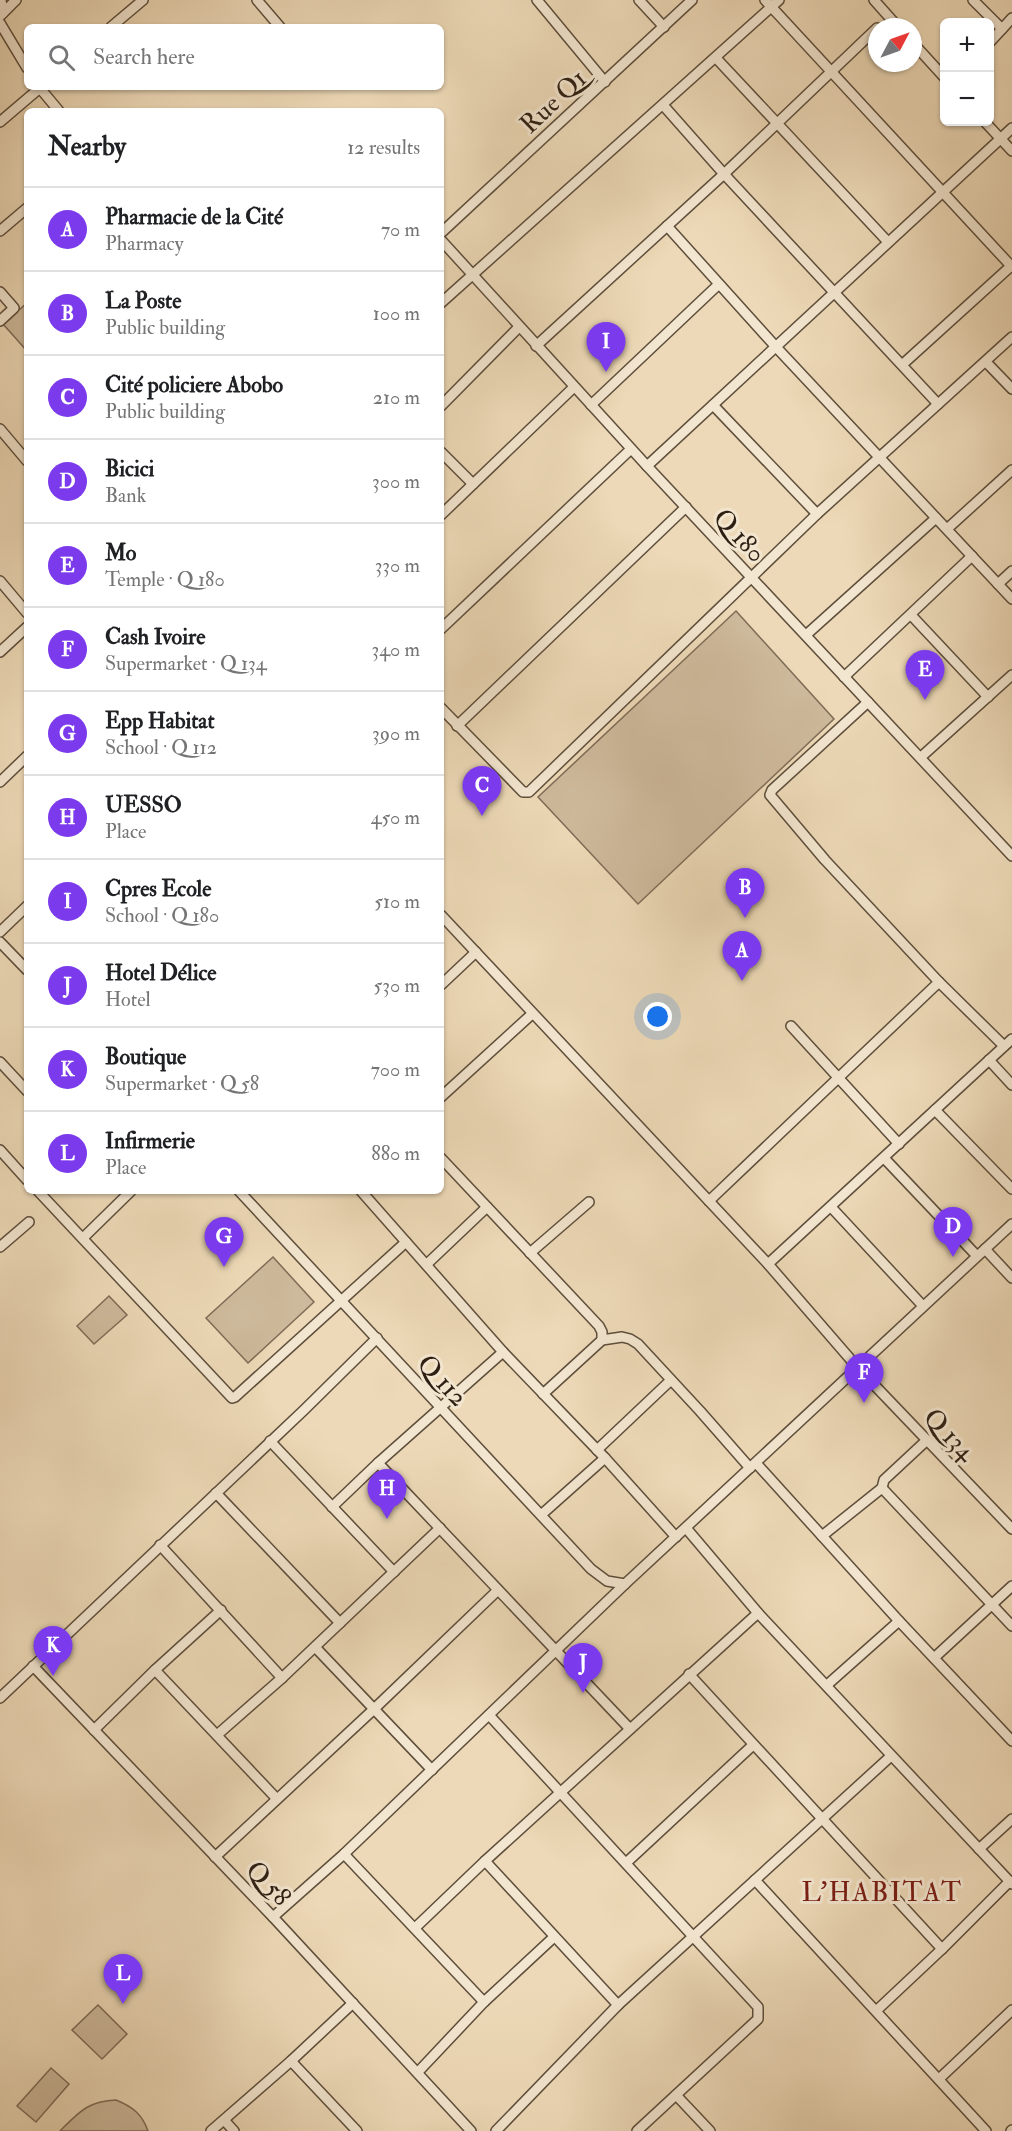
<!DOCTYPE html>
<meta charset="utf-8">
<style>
:root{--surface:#fff;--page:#f6f6f6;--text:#202124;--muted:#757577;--line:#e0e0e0;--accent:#7c3aed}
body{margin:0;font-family:"IM FELL Double Pica",serif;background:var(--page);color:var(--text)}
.controls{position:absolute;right:18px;top:18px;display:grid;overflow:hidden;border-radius:9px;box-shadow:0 2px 4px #0004}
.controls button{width:54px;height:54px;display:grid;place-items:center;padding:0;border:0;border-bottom:2px solid var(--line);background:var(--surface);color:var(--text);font:30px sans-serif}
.compass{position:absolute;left:868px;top:18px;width:54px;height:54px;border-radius:50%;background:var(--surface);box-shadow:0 2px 4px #0004;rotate:49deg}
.you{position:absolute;left:658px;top:1017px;width:21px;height:21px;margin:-15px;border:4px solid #fff;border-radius:50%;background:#1a73e8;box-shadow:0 0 0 9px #1a73e833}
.badge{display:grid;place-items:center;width:39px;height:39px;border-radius:50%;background:var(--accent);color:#fff;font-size:20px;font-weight:700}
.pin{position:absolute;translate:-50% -50px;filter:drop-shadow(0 2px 3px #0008)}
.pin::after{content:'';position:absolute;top:32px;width:21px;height:18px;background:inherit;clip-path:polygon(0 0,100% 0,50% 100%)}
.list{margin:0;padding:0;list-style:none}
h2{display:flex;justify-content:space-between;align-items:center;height:78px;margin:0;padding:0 24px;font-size:26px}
h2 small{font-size:20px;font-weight:400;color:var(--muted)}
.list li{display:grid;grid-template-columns:39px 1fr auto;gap:18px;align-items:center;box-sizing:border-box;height:84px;padding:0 24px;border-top:2px solid var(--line)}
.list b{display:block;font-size:22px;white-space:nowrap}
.list p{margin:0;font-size:20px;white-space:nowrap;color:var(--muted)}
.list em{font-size:20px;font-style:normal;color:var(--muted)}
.icon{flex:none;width:33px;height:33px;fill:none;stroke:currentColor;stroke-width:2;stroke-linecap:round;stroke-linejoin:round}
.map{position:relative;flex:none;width:1012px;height:2131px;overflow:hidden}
.search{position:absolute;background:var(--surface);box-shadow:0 2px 4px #0004;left:24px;top:24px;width:420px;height:66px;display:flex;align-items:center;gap:15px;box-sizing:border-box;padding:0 21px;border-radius:9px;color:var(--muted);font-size:22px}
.panel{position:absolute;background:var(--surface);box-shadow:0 2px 4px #0004;left:24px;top:108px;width:420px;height:1086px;border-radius:9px}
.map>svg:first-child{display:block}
</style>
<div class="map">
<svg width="1012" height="2131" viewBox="0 0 1012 2131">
<rect width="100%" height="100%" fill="#edd9b7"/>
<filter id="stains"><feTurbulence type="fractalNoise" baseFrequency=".00333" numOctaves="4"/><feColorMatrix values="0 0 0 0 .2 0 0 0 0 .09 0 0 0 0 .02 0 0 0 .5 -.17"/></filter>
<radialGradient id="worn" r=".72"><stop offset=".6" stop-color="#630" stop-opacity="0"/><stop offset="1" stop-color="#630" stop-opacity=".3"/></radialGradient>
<g fill="#cdb99b" stroke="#7e6c57" stroke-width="1.5">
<path d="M 27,303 L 27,351 L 3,324 Z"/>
<path d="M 736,611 L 834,719 L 638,904 L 538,797 Z"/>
<path d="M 273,1257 L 314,1302 L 248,1363 L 206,1318 Z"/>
<path d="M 109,1296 L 127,1315 L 94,1344 L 77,1326 Z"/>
<path d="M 98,2005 L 127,2034 L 102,2059 L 72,2030 Z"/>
<path d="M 51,2068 L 69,2084 L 36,2122 L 17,2106 Z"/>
<path d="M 116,2100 C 133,2107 142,2114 148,2131 L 60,2131 C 79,2112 88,2101 116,2100 Z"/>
</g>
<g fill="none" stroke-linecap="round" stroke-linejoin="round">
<g stroke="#5e4e3c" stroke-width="12">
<g id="minor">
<path d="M 1,0 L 3,13"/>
<path d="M 257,0 L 280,27"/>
<path d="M 537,0 L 605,82"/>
<path d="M 639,0 L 664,27"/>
<path d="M 765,0 L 1012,267"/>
<path d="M 874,0 L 898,27"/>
<path d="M 973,0 L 1002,29"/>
<path d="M 0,16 L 16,0"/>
<path d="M 0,23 L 27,68"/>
<path d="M 111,27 L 143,0"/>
<path d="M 990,42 L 1012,18"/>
<path d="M 913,43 L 944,77"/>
<path d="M 716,58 L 888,242"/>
<path d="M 39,87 L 59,111"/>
<path d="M 663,105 L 724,174 L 938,404"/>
<path d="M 0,122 L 41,87"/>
<path d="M 985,122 L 1012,151"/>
<path d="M 667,226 L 776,347 L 1012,599"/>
<path d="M 0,231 L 27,208"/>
<path d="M 441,233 L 692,0"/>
<path d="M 441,240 L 647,466 L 1012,856"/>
<path d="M 0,292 L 14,308 L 0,321"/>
<path d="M 441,303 L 779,0"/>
<path d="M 536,346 L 724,174 L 877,28"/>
<path d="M 986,362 L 1012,389"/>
<path d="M 903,364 L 1011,266"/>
<path d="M 591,405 L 719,284"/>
<path d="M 713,405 L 817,514"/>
<path d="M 441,406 L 519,327"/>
<path d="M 0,429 L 27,461"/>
<path d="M 441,452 L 473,484"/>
<path d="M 647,466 L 1012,128"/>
<path d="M 441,515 L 574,387"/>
<path d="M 947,529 L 1012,470"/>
<path d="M 0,581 L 27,613"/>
<path d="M 998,584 L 1012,571"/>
<path d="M 911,615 L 988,697"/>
<path d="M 441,629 L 631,449"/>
<path d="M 806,635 L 936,518"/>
<path d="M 0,652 L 27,627"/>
<path d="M 844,677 L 972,556"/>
<path d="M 868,702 L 772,790 L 770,795 L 825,860 L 939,982 L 1004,1046"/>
<path d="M 441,708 L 523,792 L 529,792 L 817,514 L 1012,337"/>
<path d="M 457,726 L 686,507"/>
<path d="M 921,757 L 1012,675"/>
<path d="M 0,782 L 27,756"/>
<path d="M 441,915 L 768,1264 L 858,1368 L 1012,1529"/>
<path d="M 0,932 L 27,906"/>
<path d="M 0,942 L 27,970"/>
<path d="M 441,985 L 476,952"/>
<path d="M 791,1026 L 899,1144"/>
<path d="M 989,1060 L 1012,1085"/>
<path d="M 0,1062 L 27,1091"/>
<path d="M 441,1097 L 532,1014"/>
<path d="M 935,1110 L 1012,1189"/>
<path d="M 0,1150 L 27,1180"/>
<path d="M 441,1158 L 599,1326 L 602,1332 L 602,1340"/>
<path d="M 884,1158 L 977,1256"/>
<path d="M 38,1191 L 232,1398 L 235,1397 L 406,1242"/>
<path d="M 239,1191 L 591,1569 L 607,1581 L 625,1584"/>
<path d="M 361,1191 L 503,1352 L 605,1458 L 676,1537"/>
<path d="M 709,1201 L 939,982"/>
<path d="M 831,1207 L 923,1306"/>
<path d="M 83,1238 L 131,1191"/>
<path d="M 0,1247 L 29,1222"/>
<path d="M 985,1249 L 1012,1278"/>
<path d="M 530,1253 L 589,1202"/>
<path d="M 427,1264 L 487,1207"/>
<path d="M 768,1264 L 1012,1039"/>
<path d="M 543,1394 L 602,1340 L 622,1337 L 630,1339 L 638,1344 L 700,1411 L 750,1468"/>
<path d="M 270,1441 L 394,1572"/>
<path d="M 597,1450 L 671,1380"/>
<path d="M 378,1463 L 630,1729"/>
<path d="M 756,1463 L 899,1621 L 1012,1741"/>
<path d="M 882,1488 L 1012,1626"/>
<path d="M 216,1493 L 340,1623"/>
<path d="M 332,1507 L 378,1463 L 503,1352"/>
<path d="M 541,1515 L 605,1458"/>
<path d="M 686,1528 L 758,1613 L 1012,1884"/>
<path d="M 822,1536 L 882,1488 L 884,1480 L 927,1440"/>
<path d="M 160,1545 L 282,1678"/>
<path d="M 315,1647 L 432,1770"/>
<path d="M 934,1658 L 1012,1586"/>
<path d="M 33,1666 L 273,1917 L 471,2131"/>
<path d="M 155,1670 L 277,1799"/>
<path d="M 689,1674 L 942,1949"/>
<path d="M 827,1685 L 899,1621"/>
<path d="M 0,1698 L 304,1410 L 377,1338"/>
<path d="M 489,1715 L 758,2007 L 758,2019 L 637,2131"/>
<path d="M 94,1730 L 155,1670 L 221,1610"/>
<path d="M 217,1735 L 282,1678 L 440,1528"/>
<path d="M 979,1849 L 1012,1819"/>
<path d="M 344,1854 L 484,2002"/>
<path d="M 215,1857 L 373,1710 L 498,1590"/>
<path d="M 485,1861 L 618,2005"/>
<path d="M 626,1863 L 753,1745"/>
<path d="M 755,1880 L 986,2131"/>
<path d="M 273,1917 L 344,1854 L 625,1584 L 1012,1224"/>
<path d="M 415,1928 L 485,1861 L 758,1613"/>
<path d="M 876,2011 L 942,1949 L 1010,1881"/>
<path d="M 291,2061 L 357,2131"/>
<path d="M 418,2072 L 484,2002 L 554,1937"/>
<path d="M 939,2079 L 1012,2010"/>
<path d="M 676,2095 L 710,2131"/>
<path d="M 224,2120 L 234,2131"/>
<path d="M 211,2131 L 291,2061 L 353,2003"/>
<path d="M 496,2131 L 618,2005 L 891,1756"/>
<path d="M 1011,2131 L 1012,2130"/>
</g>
</g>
<use href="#minor" stroke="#f3e6d0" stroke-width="9"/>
</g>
<g text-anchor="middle" stroke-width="6" stroke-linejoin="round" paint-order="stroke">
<g font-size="26" fill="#2e1f13" stroke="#f3e6d0">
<text transform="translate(553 101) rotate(-43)" y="9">Rue Q1</text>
<text transform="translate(740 535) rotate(47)" y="9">Q 180</text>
<text transform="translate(443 1380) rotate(47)" y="9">Q 112</text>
<text transform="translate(950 1434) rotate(46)" y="9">Q 134</text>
<text transform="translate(269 1883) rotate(46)" y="9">Q 58</text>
</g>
<g font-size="27" letter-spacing="1.5" fill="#7a1f14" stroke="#f3e6d0">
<text x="882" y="1901">L’HABITAT</text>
</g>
</g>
<rect width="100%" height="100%" filter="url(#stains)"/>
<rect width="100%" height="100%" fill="url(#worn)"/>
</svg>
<div class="controls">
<button>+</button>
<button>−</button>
</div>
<svg class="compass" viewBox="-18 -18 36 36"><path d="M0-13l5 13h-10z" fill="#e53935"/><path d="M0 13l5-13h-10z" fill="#757577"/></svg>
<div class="you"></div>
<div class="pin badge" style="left:742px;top:981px">A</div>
<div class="pin badge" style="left:745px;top:918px">B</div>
<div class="pin badge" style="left:482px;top:816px">C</div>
<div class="pin badge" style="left:953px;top:1257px">D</div>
<div class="pin badge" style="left:925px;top:700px">E</div>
<div class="pin badge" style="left:864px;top:1403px">F</div>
<div class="pin badge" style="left:224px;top:1267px">G</div>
<div class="pin badge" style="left:387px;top:1519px">H</div>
<div class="pin badge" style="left:606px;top:372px">I</div>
<div class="pin badge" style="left:583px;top:1693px">J</div>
<div class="pin badge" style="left:53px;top:1676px">K</div>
<div class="pin badge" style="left:123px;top:2004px">L</div>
<div class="search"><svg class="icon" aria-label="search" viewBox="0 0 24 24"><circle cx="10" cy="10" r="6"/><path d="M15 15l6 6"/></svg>Search here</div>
<section class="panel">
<h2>Nearby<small>12 results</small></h2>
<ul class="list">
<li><span class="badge">A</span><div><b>Pharmacie de la Cité</b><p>Pharmacy</p></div><em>70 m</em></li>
<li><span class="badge">B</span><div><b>La Poste</b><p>Public building</p></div><em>100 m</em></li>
<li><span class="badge">C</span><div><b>Cité policiere Abobo</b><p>Public building</p></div><em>210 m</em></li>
<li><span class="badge">D</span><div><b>Bicici</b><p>Bank</p></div><em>300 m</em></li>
<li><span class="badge">E</span><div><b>Mo</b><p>Temple · Q 180</p></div><em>330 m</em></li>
<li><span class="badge">F</span><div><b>Cash Ivoire</b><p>Supermarket · Q 134</p></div><em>340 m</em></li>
<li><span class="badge">G</span><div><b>Epp Habitat</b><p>School · Q 112</p></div><em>390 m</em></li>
<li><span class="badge">H</span><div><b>UESSO</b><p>Place</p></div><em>450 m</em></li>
<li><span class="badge">I</span><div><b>Cpres Ecole</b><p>School · Q 180</p></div><em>510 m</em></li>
<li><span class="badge">J</span><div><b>Hotel Délice</b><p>Hotel</p></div><em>530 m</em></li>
<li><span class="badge">K</span><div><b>Boutique</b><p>Supermarket · Q 58</p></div><em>700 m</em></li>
<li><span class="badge">L</span><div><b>Infirmerie</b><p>Place</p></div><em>880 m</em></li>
</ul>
</section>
</div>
